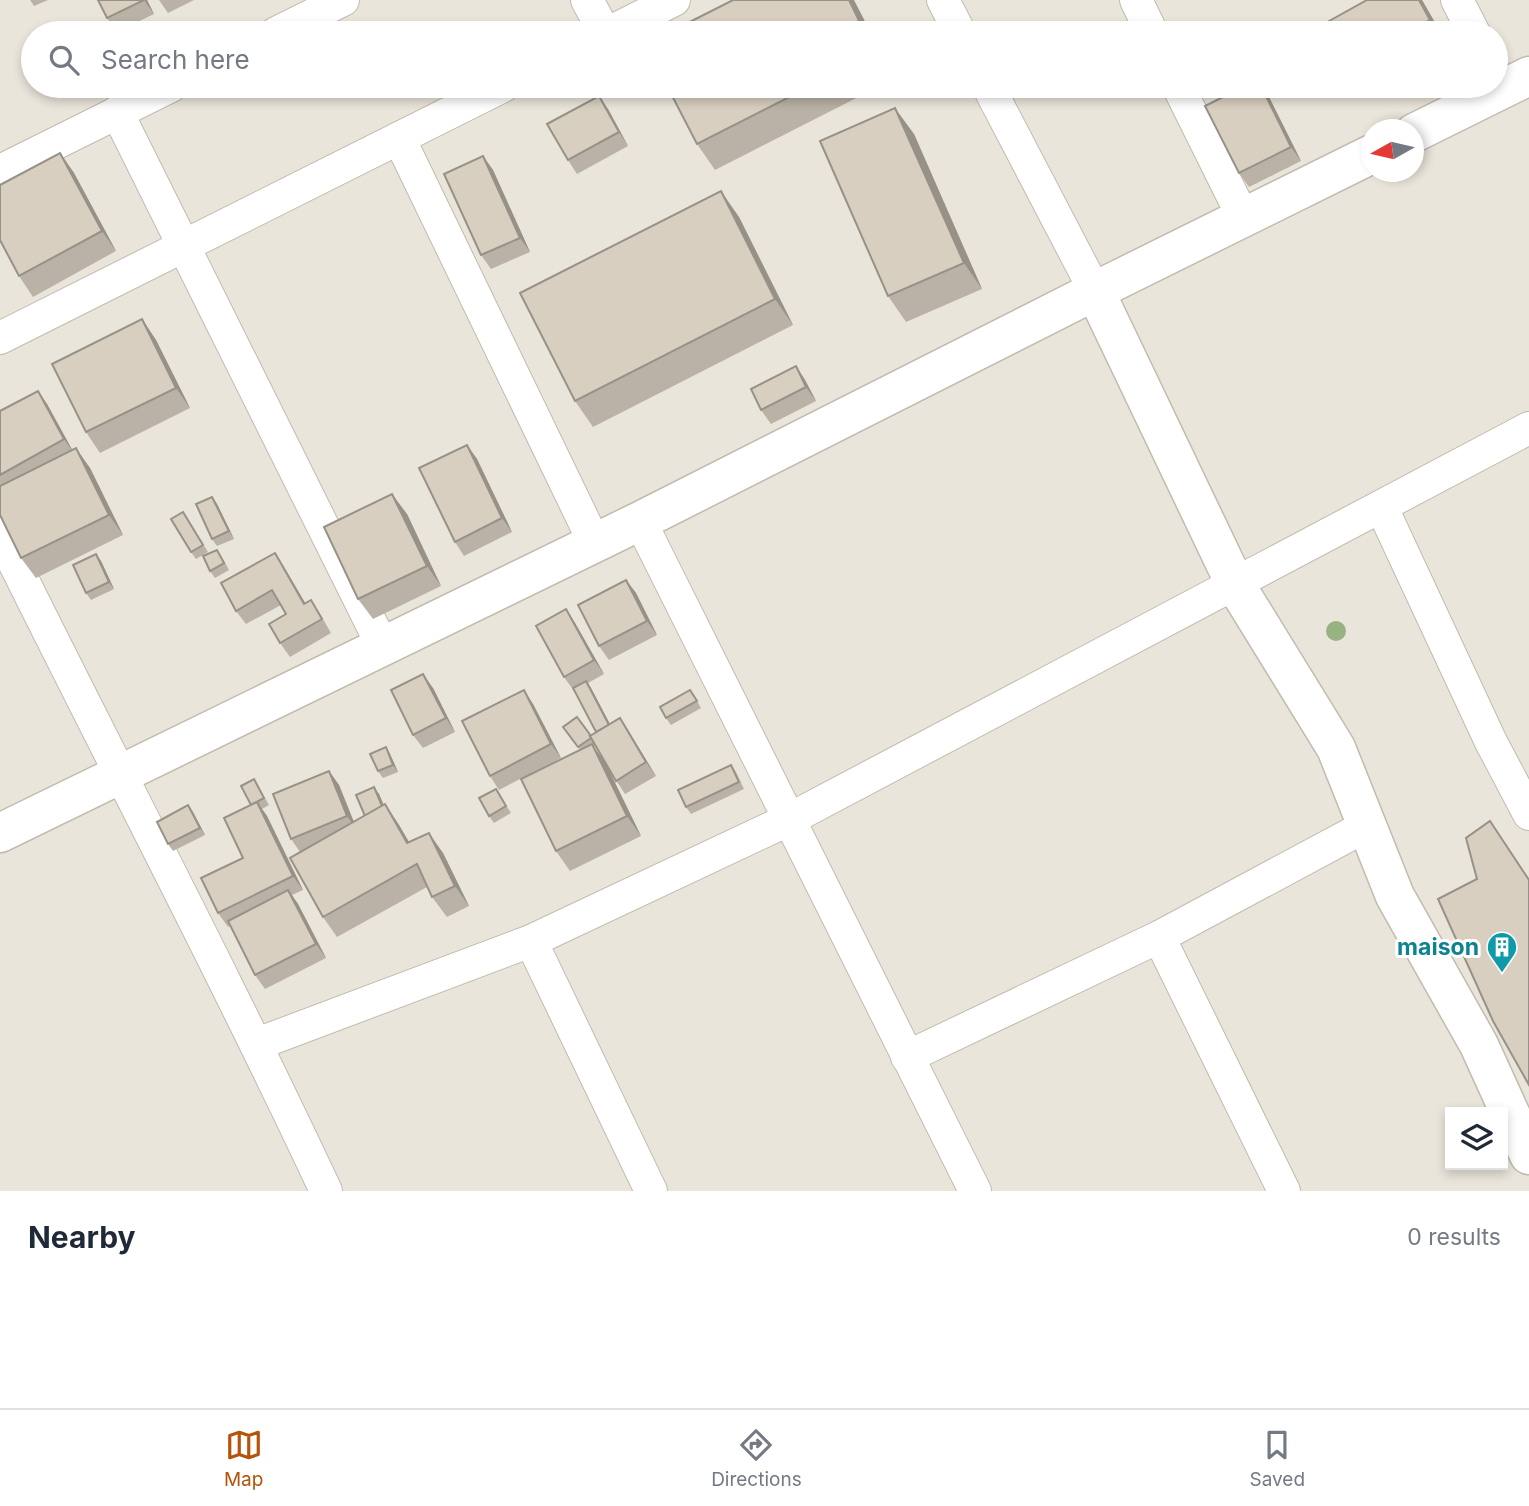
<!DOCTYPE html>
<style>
:root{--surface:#fff;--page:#f6f6f7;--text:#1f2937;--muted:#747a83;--line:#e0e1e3;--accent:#b45309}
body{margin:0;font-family:Inter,sans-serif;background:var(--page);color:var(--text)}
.controls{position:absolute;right:21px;bottom:21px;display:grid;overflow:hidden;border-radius:0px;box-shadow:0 4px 10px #0003}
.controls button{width:63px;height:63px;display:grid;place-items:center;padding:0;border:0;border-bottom:2px solid var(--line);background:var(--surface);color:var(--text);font:35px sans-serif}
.compass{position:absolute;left:1361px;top:119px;width:63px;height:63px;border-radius:50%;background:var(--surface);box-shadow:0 4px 10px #0003;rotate:262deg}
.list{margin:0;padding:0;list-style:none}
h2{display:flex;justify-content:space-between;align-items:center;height:91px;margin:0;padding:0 28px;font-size:30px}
h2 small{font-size:23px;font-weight:400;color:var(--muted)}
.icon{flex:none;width:38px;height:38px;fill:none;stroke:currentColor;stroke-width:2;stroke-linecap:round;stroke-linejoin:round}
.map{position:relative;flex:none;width:1529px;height:1191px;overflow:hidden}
.search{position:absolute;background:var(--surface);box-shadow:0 4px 10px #0003;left:21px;right:21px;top:21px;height:77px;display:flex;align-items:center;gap:18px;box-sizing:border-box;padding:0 24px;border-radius:38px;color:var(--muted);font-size:26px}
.sheet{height:217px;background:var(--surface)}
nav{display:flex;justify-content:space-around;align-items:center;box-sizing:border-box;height:98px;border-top:2px solid var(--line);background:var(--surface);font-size:19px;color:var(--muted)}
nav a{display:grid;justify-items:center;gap:4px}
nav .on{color:var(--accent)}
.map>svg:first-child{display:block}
</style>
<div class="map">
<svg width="1529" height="1191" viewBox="0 0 1529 1191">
<rect width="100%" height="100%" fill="#f6f3ec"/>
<path fill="#eae5da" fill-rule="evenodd" d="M 0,0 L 1529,0 L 1529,1191 L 0,1191 ZM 33,33 L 1496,33 L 1496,86 L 33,86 ZM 1372,130 L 1414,130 L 1414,172 L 1372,172 ZM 1450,1112 L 1503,1112 L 1503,1165 L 1450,1165 Z"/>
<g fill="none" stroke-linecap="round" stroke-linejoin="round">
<g stroke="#c2bbae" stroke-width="34">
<g id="minor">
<path d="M 587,0 L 605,33"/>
<path d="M 943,0 L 960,33"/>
<path d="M 1136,0 L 1152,33"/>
<path d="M 1457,0 L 1474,33"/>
<path d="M 276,33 L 343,0"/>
<path d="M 608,33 L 674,0"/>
<path d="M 988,86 L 1095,291"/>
<path d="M 1178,86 L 1244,219"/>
<path d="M 117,112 L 383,647"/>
<path d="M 399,138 L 595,544"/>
<path d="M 0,171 L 171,86"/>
<path d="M 0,338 L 503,86"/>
<path d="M 1382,508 L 1491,742 L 1529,814"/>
<path d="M 640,521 L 975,1191"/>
<path d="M 0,534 C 108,753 222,969 326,1191"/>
<path d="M 1159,937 L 1284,1191"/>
<path d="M 531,941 L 651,1191"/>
<path d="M 257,1044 L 531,941 L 788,820 L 1529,428"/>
<path d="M 907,1057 L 1159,937 L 1366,826"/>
</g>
</g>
<g stroke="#c2bbae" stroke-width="41">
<g id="tertiary">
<path d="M 1414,133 L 1529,76"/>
<path d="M 1095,291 L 1235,584 L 1336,748 L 1395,896 L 1479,1045 L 1529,1155"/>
<path d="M 0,833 L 640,521 L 1095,291 L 1372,154"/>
</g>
</g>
<use href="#minor" stroke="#fff" stroke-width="32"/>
<use href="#tertiary" stroke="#fff" stroke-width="38"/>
</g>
<circle fill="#97b381" cx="1336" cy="631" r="10"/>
<g fill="#bab2a6" fill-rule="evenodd">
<path d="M 30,0 L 48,0 L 34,6 Z"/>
<path d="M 98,0 L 147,0 L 154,14 L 117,32 L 107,18 Z"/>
<path d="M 159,0 L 194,0 L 168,13 Z"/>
<path d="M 1367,0 L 1422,0 L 1441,33 L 1315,33 Z"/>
<path d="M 667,86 L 880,86 L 715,170 L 697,144 Z"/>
<path d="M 1345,86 L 1362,86 L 1350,92 Z"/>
<path d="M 1267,93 L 1301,161 L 1249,187 L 1239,173 Z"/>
<path d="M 608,109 L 628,146 L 577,174 L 568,160 Z"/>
<path d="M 914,134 L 982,289 L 906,322 L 888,296 Z"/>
<path d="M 60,153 L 74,173 L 116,251 L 33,297 L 19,276 Z"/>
<path d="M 483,156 L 493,170 L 530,252 L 491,269 L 481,255 Z"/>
<path d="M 739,217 L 793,325 L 593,427 L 575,401 Z"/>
<path d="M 142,319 L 156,340 L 190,408 L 100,453 L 86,432 Z"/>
<path d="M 796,366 L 805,380 L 816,401 L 771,424 L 761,410 Z"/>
<path d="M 38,391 L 47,404 L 72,450 L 90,468 L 123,535 L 36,578 L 21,558 L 0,515 L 0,411 Z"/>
<path d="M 467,445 L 477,459 L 512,532 L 464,556 L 455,542 Z"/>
<path d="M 212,497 L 217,504 L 234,539 L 217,546 L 212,539 Z"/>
<path d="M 183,512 L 208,552 L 196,559 L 191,552 Z"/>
<path d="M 407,514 L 441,586 L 373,619 L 358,599 Z"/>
<path d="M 275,553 L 284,567 L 305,603 L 311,600 L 320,614 L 331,633 L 290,657 L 280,643 L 286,614 L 281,605 L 246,624 L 236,611 Z"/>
<path d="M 222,557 L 229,570 L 215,578 L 210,571 Z"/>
<path d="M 101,561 L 114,589 L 91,600 L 86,593 Z"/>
<path d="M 626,580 L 636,593 L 657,635 L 609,660 L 599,646 Z"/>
<path d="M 566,609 L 575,623 L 604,674 L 588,683 L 610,724 L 629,732 L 656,776 L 625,794 L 606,765 L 641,836 L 570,871 L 556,851 L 580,750 L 563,727 L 591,736 L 596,732 L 575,691 L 574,691 L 564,677 ZM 595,746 L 606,764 L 594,747 Z"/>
<path d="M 433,688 L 455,732 L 423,748 L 413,735 Z"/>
<path d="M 695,697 L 701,708 L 671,725 L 666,718 Z"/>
<path d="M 533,704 L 561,758 L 499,790 L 490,776 Z"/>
<path d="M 386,747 L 390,754 L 398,772 L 383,778 L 378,771 Z"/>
<path d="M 731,765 L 736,772 L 744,789 L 691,814 L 686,807 Z"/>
<path d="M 329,771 L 339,785 L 354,822 L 365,816 L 379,794 L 384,805 L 385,804 L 399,825 L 409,842 L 443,853 L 469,906 L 447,917 L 432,897 L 427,887 L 337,937 L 323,917 L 300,852 L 291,839 Z"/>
<path d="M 254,779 L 269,805 L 262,809 L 267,816 L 303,890 L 292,895 L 298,904 L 326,958 L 265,989 L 255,975 L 230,926 L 228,927 L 218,913 L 243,858 Z"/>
<path d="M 496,789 L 511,813 L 494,823 L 489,816 Z"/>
<path d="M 188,805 L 205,835 L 173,851 L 168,844 Z"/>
</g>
<g fill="#979187">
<path d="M 144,0 L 147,0 L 154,14 Z"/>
<path d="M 849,0 L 854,0 L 871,33 L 865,33 Z"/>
<path d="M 1419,0 L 1422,0 L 1441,33 L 1430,20 Z"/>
<path d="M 1261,86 L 1262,86 L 1267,93 L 1301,161 L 1291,147 Z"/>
<path d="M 599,96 L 608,109 L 628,146 L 619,132 Z"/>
<path d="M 895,108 L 914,134 L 982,289 L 964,263 Z"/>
<path d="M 60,153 L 74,173 L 116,251 L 102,231 Z"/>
<path d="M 483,156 L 493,170 L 530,252 L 520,238 Z"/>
<path d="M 721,191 L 739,217 L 793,325 L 775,299 Z"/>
<path d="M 142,319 L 156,340 L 190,408 L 176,388 Z"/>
<path d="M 796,366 L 805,380 L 816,401 L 806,387 Z"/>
<path d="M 38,391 L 47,404 L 74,453 L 64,439 Z"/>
<path d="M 467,445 L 477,459 L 512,532 L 502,518 Z"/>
<path d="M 76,448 L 90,468 L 123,535 L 109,515 Z"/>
<path d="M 392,494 L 407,514 L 441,586 L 427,566 Z"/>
<path d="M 212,497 L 217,504 L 234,539 L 229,531 Z"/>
<path d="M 275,553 L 284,567 L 314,618 L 304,604 Z"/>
<path d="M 96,554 L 101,561 L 114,589 L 109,582 Z"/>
<path d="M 626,580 L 636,593 L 657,635 L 647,621 Z"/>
<path d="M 566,609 L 575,623 L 604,674 L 594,660 Z"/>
<path d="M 423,674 L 433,688 L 455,732 L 446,718 Z"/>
<path d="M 586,681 L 591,688 L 614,732 L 609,725 Z"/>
<path d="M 524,690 L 533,704 L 561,758 L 551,744 Z"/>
<path d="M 620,718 L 629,732 L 656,776 L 646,762 Z"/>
<path d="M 592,744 L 606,764 L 641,836 L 627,816 Z"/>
<path d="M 386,747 L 390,754 L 398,772 L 393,765 Z"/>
<path d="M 329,771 L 339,785 L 357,830 L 347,816 Z"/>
<path d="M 374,787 L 379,794 L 389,818 L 384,811 Z"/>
<path d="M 257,802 L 267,816 L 303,890 L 293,876 Z"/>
<path d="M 385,804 L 399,825 L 421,863 L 407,843 Z"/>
<path d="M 188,805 L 193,812 L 205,835 L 200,828 Z"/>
<path d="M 429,833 L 443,853 L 469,906 L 455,886 Z"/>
<path d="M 288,890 L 298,904 L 326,958 L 316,944 Z"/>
</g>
<g fill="#d8cfc1" stroke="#979187" stroke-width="2">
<path d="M 98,0 L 144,0 L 107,18 Z"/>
<path d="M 733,0 L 849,0 L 865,33 L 668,33 Z"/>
<path d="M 1367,0 L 1419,0 L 1430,20 L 1406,33 L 1315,33 L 1313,30 Z"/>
<path d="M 667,86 L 811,86 L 697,144 Z"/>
<path d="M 1245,86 L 1261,86 L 1291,147 L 1239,173 L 1205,106 Z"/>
<path d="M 599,96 L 619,132 L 568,160 L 547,124 Z"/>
<path d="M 895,108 L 964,263 L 888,296 L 820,141 Z"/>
<path d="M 60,153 L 102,231 L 19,276 L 0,240 L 0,185 Z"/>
<path d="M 483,156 L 520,238 L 481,255 L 444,174 Z"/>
<path d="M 721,191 L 775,299 L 575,401 L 520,293 Z"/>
<path d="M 142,319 L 176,388 L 86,432 L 52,364 Z"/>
<path d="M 796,366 L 806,387 L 761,410 L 751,389 Z"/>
<path d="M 38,391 L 64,439 L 0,475 L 0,411 Z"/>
<path d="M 467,445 L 502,518 L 455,542 L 419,468 Z"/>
<path d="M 76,448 L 109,515 L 21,558 L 0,515 L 0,486 Z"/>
<path d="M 392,494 L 427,566 L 358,599 L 324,527 Z"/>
<path d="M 212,497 L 229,531 L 212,539 L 196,504 Z"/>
<path d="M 183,512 L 203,545 L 191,552 L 171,519 Z"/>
<path d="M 217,550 L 224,563 L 210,571 L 203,556 Z"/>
<path d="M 275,553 L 304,604 L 311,600 L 322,619 L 280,643 L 269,624 L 286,614 L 272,590 L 236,611 L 221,583 Z"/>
<path d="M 96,554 L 109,582 L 86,593 L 73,565 Z"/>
<path d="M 626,580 L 647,621 L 599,646 L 578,605 Z"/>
<path d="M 566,609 L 594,660 L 564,677 L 536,626 Z"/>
<path d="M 423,674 L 446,718 L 413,735 L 391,690 Z"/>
<path d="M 586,681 L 609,725 L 596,732 L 573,688 Z"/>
<path d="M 524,690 L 551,744 L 490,776 L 462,721 Z"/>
<path d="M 690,690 L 697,701 L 666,718 L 660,707 Z"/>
<path d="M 577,717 L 591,736 L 590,736 L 591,738 L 578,747 L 563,727 Z"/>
<path d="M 620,718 L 646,762 L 616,781 L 590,736 Z"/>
<path d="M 592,744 L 627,816 L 556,851 L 521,779 Z"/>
<path d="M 386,747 L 393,765 L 378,771 L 370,754 Z"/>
<path d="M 731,765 L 739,782 L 686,807 L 678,790 Z"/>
<path d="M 329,771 L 347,816 L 291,839 L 273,794 Z"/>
<path d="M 254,779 L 264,798 L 251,805 L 241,786 Z"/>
<path d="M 374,787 L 382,806 L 365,816 L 356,795 Z"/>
<path d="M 496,789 L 506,806 L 489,816 L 479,798 Z"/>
<path d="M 257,802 L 293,876 L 218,913 L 201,878 L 243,858 L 224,818 Z"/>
<path d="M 385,804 L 407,843 L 429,833 L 455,886 L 432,897 L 417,864 L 323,917 L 290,858 Z"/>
<path d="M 188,805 L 200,828 L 168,844 L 157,822 Z"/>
<path d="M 1490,821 L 1529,880 L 1529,1085 L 1493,1021 L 1438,899 L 1477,879 L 1466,838 Z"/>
<path d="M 288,890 L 316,944 L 255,975 L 228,921 Z"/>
</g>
<defs>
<g id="building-pin" transform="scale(1.575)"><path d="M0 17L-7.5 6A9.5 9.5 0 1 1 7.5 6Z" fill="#0f9aa8" stroke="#fff"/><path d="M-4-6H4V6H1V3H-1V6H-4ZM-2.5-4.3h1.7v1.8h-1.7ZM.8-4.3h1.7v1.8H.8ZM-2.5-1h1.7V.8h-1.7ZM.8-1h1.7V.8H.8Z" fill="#fff"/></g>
</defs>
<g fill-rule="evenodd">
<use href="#building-pin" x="1502" y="947"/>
</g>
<g text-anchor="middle" stroke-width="6" stroke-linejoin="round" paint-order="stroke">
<g font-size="23" font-weight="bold" fill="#0d838f" stroke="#fff" text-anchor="end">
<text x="1479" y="955">maison</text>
</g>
</g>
</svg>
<div class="controls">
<button><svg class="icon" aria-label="layers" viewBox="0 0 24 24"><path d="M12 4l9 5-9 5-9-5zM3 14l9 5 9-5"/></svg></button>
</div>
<svg class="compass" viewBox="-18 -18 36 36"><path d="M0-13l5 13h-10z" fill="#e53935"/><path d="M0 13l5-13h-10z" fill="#747a83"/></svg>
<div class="search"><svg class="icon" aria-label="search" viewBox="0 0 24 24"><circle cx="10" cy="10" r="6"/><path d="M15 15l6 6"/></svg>Search here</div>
</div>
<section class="sheet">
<h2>Nearby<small>0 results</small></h2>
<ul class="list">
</ul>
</section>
<nav>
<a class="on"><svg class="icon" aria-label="map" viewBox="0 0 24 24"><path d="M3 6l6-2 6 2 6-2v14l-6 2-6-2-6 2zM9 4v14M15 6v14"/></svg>Map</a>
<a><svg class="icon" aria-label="directions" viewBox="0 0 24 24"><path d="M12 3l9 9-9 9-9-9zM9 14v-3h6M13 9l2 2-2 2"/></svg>Directions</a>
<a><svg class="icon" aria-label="saved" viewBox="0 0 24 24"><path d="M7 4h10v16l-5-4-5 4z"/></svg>Saved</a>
</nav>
